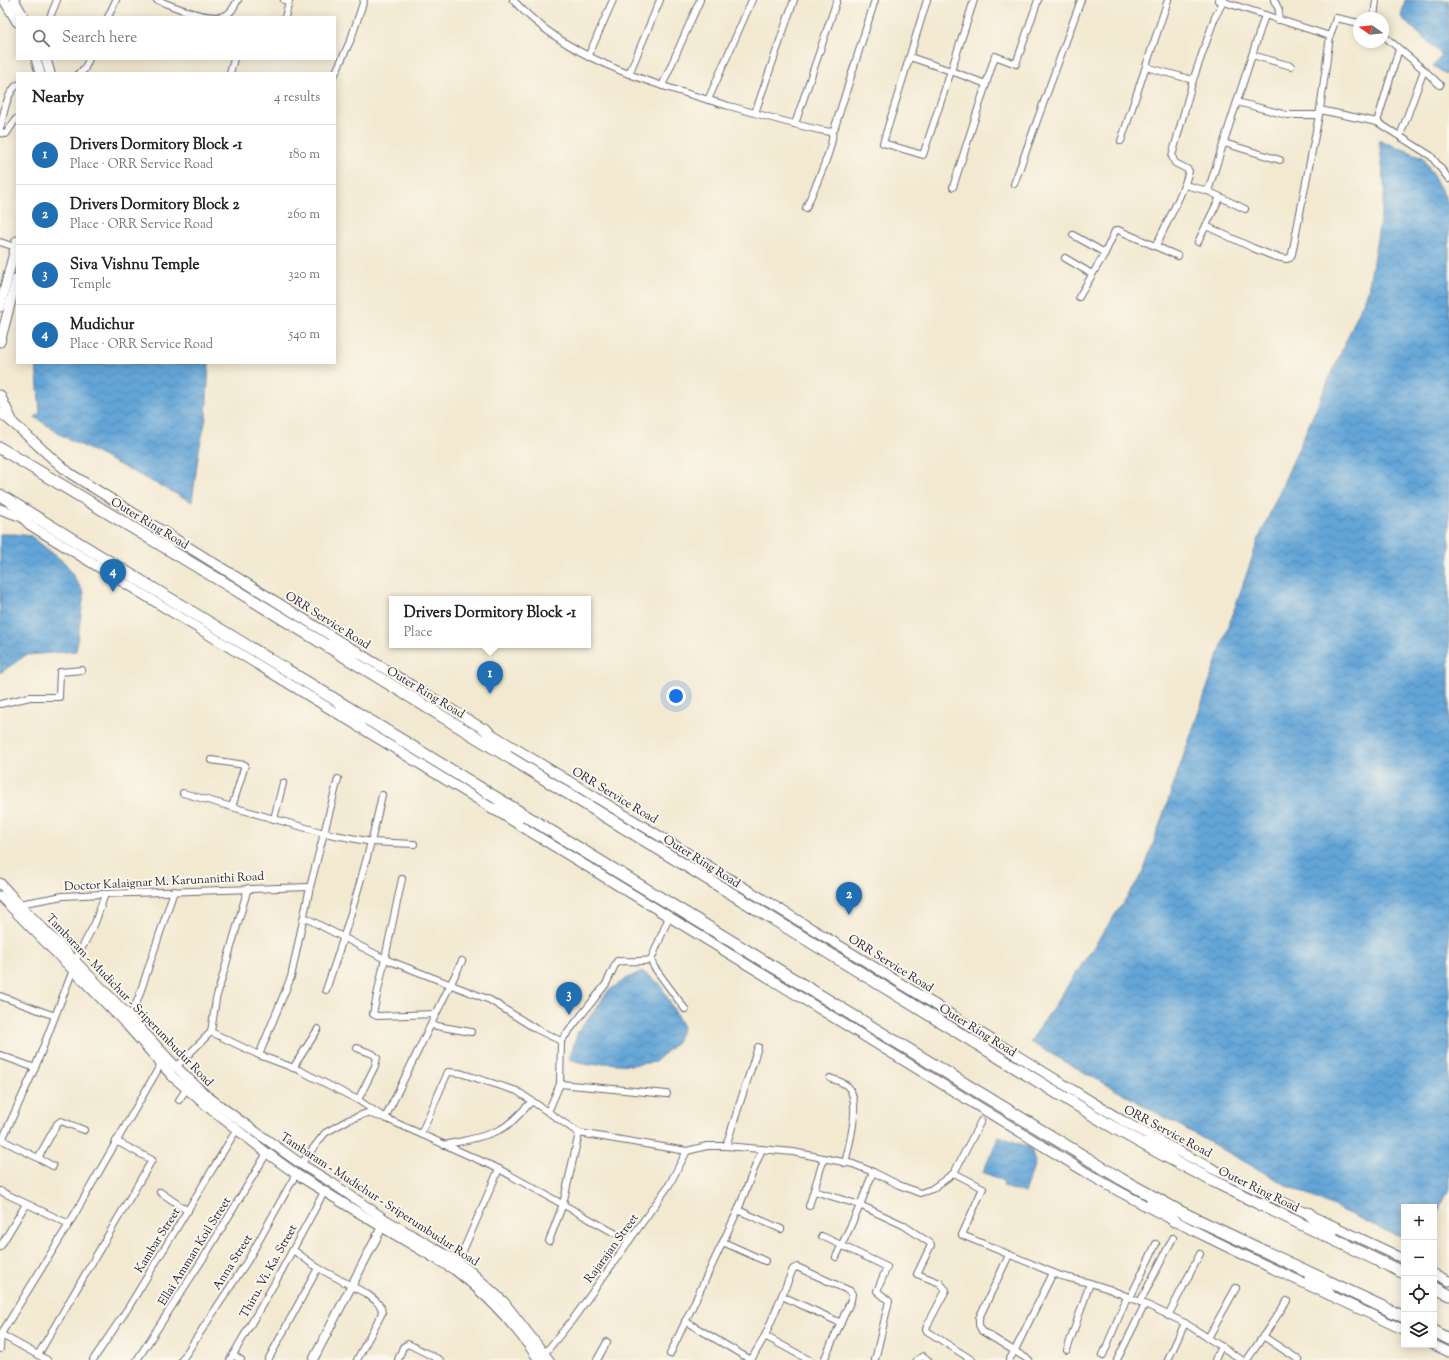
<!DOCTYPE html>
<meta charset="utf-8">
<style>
:root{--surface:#fff;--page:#f6f6f6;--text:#222;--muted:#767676;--line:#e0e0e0;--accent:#1f6fb2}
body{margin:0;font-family:"Sorts Mill Goudy",serif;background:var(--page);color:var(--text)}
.controls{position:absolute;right:12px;bottom:12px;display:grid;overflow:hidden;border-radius:0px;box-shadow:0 2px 10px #0003}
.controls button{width:36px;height:36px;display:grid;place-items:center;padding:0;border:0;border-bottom:1px solid var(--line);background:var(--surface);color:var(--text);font:20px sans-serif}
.compass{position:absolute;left:1353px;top:12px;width:36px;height:36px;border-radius:50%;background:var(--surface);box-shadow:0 2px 10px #0003;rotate:284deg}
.you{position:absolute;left:676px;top:696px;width:14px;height:14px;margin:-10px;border:3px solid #fff;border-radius:50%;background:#1a73e8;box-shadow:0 0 0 6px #1a73e833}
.badge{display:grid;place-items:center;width:26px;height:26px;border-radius:50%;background:var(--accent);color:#fff;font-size:13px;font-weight:700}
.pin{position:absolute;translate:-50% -33px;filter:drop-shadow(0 1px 2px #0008)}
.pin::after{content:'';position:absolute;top:21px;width:14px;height:12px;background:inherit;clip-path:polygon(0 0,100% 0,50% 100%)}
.popup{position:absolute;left:389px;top:596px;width:202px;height:52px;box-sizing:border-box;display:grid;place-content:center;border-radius:0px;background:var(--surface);filter:drop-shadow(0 1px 3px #0005);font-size:13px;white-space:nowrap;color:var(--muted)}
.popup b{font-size:15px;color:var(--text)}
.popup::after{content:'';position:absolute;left:50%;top:100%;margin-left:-8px;border:8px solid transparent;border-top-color:var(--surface)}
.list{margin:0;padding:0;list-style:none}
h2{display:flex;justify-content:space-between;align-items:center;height:52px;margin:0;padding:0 16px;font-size:17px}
h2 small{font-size:13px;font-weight:400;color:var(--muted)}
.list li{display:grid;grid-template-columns:26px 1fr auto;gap:12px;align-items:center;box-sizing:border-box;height:60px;padding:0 16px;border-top:1px solid var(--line)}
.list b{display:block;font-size:15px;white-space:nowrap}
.list p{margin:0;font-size:13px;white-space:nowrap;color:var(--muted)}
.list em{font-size:13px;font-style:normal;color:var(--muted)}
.icon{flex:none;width:22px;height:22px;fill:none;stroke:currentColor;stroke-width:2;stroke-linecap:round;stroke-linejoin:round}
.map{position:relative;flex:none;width:1449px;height:1360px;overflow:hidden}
.search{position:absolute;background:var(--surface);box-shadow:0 2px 10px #0003;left:16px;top:16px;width:320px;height:44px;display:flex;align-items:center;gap:10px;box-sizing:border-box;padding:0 14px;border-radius:0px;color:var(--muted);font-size:15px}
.panel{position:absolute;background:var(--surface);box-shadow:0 2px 10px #0003;left:16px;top:72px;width:320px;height:292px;border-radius:0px}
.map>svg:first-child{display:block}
</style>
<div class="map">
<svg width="1449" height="1360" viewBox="0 0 1449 1360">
<defs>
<pattern id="water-waves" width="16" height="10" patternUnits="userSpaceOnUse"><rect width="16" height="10" fill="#64a5d7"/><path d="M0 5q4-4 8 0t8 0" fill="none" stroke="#5286b0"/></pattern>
</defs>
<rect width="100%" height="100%" fill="#fbf7ec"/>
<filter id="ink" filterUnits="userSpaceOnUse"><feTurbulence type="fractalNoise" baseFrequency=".025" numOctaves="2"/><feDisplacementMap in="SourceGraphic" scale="8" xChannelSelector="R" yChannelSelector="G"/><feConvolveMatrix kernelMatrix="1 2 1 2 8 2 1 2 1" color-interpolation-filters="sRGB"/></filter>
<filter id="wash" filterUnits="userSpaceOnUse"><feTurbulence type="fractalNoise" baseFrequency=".012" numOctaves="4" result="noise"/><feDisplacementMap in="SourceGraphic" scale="16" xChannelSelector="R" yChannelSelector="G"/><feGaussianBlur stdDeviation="0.9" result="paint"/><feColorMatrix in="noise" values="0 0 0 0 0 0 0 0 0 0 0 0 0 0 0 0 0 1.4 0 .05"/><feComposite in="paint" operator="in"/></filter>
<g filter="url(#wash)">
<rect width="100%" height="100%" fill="#f3e9d1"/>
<g fill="url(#water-waves)" stroke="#436489">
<path d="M 1405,0 L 1449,0 L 1449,76 L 1433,66 L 1442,55 L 1401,17 Z"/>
<path d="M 1379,140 L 1423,157 L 1449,204 L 1449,1193 L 1445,1195 L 1434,1223 L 1434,1207 L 1404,1207 L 1404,1239 L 1288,1186 L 1030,1042 L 1143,873 L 1259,538 L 1368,291 L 1385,191 Z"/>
<path d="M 36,363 L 209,363 L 206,418 L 199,450 L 192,502 L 61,435 L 35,417 L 40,413 Z"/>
<path d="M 0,534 L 15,534 L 31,536 L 66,564 L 84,593 L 76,651 L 26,655 L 0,673 Z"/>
<path d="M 642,971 L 660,984 L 683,1027 L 677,1042 L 655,1062 L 631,1065 L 605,1063 L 589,1065 L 569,1059 L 578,1032 L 598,1006 L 607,992 L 626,979 Z"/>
<path d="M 999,1136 L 1031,1148 L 1035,1163 L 1025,1193 L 1004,1187 L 1003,1181 L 983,1172 Z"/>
</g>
</g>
<g filter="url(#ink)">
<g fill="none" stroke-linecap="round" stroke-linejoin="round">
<g stroke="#6b6870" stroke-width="8">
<g id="street">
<path d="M 157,0 C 172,6 215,25 229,13 C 233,10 235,4 238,0"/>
<path d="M 284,0 L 289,2 L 285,17"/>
<path d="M 513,0 C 570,62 651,83 729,106 C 763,115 796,126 830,132 L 834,130 L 875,0"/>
<path d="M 974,0 L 951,71 L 986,84"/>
<path d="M 1218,0 L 1330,36 L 1336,18 L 1359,23"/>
<path d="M 1274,0 L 1279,10 L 1278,20"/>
<path d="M 50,17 L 57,0"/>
<path d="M 108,17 L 116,0"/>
<path d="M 1374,18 L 1376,0"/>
<path d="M 1383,35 L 1424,70 L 1400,136"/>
<path d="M 1252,55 L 1291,66"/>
<path d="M 588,57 L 613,0"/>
<path d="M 910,57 L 951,71 L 923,155 L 883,143 L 927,0"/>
<path d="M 1146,67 L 1193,80"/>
<path d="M 1424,70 L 1440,85"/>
<path d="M 79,73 L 84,70 L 89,59"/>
<path d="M 230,73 L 234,59"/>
<path d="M 335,74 L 351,39 L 364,0"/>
<path d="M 629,74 L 660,0"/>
<path d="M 662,86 L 700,0"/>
<path d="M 708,100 L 752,0"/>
<path d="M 1237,102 L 1287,115 L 1319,115"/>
<path d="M 1320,110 L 1377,122 L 1431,156 L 1449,179"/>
<path d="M 755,113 L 794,0"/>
<path d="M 1377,122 L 1399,49"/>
<path d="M 795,124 L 837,0"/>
<path d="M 0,129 C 4,115 5,96 17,85"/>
<path d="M 0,133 L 6,134 L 16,119 L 17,119"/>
<path d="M 1121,141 L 1168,0"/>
<path d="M 1224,143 L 1280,160"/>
<path d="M 1014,184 L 1081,0"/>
<path d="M 1185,185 L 1208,191 L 1245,209"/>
<path d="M 953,187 L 995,56 L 1016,64 L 1038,0"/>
<path d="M 1208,191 L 1265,15"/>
<path d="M 806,208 C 812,193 836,144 832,131"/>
<path d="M 1206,226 L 1253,248 L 1273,256 L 1286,259 L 1290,258 L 1292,254 L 1320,110 L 1330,36"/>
<path d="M 1073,235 L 1105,253"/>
<path d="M 0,242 L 15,247"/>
<path d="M 1198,242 L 1220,197"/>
<path d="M 1156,246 C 1167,221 1182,197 1189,171 L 1187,169 L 1175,163 L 1172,156 L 1193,80 L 1215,17 L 1224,0"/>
<path d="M 1065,258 L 1092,274"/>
<path d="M 1079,297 L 1105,253 L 1115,231 L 1118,230 L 1178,256"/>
<path d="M 0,704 L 30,697 L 59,697 L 60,672 L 82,670"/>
<path d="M 211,760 L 245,765 L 232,807 L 324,833 L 372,842 L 414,844"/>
<path d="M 183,793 L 232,807"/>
<path d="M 274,819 L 283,783"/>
<path d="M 402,879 L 373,1014 L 377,1016 L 436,1014"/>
<path d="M 17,906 L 19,904 L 63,896 L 102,894 L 310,887"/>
<path d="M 304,917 L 385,959 L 490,1000 L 536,1029 L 561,1041 L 560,1084 L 667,1094"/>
<path d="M 669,917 L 651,960 L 654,967 L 685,1009"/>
<path d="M 75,961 L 95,923 L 105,894"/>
<path d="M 73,970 L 35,1068 L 2,1140 L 38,1158 L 57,1124 L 61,1121 L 84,1130"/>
<path d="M 326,990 C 348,926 368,861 382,795"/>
<path d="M 0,996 L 55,1016"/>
<path d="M 130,1017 L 138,999 L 174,891"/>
<path d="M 431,1025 L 471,1032"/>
<path d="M 211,1032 L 216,999 L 248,888"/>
<path d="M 561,1041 L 606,984 L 617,961 C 629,961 640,962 651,960"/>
<path d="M 357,1048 L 373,1054 L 377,1058 L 375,1066 L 358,1100"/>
<path d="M 0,1055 L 35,1068"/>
<path d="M 259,1055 L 291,977 L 310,887 L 338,779"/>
<path d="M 176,1067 L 211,1032 L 259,1055 L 299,1070 L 358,1100 L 385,1118 L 462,961"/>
<path d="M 293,1068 L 318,1029"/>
<path d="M 830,1078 C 837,1081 845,1082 849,1088 C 861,1104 849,1145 845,1163"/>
<path d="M 179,1100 L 187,1088"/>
<path d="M 548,1112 L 560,1084"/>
<path d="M 421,1134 L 448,1072 L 460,1073 L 517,1091 L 579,1133 L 687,1151 L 707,1146 L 726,1146 L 793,1152 L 853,1164 L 873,1172 L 899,1185 L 920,1193 L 932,1189 L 954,1173 L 981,1121"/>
<path d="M 444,1145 C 462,1141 482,1138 499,1130 C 511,1125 522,1111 532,1101"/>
<path d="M 726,1146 L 758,1047"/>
<path d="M 38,1158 L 53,1166"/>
<path d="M 301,1164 L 325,1133 L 348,1120 L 367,1113 L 385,1118 L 499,1169 L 629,1241"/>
<path d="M 954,1173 L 983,1188 L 962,1235 L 1061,1276 L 1090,1283 L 1109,1289 L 1145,1304 L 1185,1323 L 1242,1360"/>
<path d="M 0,1191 L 69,1224"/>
<path d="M 814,1191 L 860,1205 L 903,1225 L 930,1243 L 931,1245 L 917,1274 L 940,1283 L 946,1290 L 928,1324 L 926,1329 L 927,1331 L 972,1360"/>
<path d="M 160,1192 L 188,1211"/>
<path d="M 809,1206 L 824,1158"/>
<path d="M 738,1210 L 781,1229"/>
<path d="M 822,1236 L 887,1267 L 877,1291 L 889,1301 L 875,1360"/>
<path d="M 549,1241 L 563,1204 L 579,1133"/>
<path d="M 723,1242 L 765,1261"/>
<path d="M 0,1247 L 26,1204"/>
<path d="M 293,1250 L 318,1268 L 367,1294 L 376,1301 L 381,1307 L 382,1313 L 357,1360"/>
<path d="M 1009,1255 L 979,1318 L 979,1325 L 982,1331 L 1029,1360"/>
<path d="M 836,1257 L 859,1208 L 873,1172"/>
<path d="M 458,1262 L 499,1169"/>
<path d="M 782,1296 L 841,1323"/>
<path d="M 1130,1298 L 1156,1244"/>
<path d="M 1140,1302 L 1173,1238"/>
<path d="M 1168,1316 L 1200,1254"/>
<path d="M 685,1321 L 751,1360"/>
<path d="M 0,1334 L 47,1360"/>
<path d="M 765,1336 L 809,1360"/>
<path d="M 1263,1336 L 1299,1360"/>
<path d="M 1208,1338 L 1236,1288"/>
<path d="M 0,1349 L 1,1334 L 69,1224 L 161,1064"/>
<path d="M 1067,1350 L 1090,1283"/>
<path d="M 545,1353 L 573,1319 L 629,1241 L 669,1185 L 687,1151"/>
<path d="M 670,1354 L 738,1210 L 762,1149"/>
<path d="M 38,1355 L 152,1160 L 116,1141"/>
<path d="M 233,1355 L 241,1360"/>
<path d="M 1103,1355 L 1127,1297"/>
<path d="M 93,1360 L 128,1308 L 237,1129"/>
<path d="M 137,1360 L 206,1254 L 267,1153"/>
<path d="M 182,1360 L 248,1260 L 296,1174"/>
<path d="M 230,1360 L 277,1279 L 324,1192"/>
<path d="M 268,1360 L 318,1268"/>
<path d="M 398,1360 L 403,1347 L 408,1344 L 440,1360"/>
<path d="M 597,1360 L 607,1342"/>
<path d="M 751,1360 L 765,1336 L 793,1269 L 797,1267 L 850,1291 L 852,1294 L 851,1300 L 824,1360"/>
<path d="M 917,1360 L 923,1356 L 928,1360"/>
<path d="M 1009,1360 L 1014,1352 L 1053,1273"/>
<path d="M 1117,1360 L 1145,1304"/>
<path d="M 1168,1360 L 1185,1323"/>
<path d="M 1215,1360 L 1221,1346"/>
<path d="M 1247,1360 L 1287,1301"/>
</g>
</g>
<g stroke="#6b6870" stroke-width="10">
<path id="secondary" d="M 313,1360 L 382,1227"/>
</g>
<g stroke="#6b6870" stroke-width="11">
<g id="primary">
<path d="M 4,0 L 17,22"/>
<path d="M 14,0 L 24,17"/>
<path d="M 36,59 L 40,73"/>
<path d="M 46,59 L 50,73"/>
<path d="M 0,307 L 17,241"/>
<path d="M 0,342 L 17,278"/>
<path d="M 0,395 L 12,420"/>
<path d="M 0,413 C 25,431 46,455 71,474 L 357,652 L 855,955 L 1123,1121 L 1178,1151 L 1213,1169 L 1404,1259"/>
<path d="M 0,509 L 22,517 L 30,525 L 1092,1176 C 1192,1234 1299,1280 1404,1330"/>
<path d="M 0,883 L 19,904 L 130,1017 L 176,1067 L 207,1096 L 242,1122 L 301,1164 L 332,1183 L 386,1220 L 458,1262 L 470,1271 L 504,1302 L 549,1360"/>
<path d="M 0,896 L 127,1025 L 173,1077 L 213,1111 L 267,1153 L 296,1174 L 382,1227 L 455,1270 C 488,1295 516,1326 539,1360"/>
<path d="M 1434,1274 L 1449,1281"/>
<path d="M 1434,1345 L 1449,1352"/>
</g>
</g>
<g stroke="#6b6870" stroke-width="13">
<g id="highway">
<path d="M 0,448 L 231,587 L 1106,1123 C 1202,1179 1304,1225 1404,1273"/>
<path d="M 0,495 L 1121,1179 L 1183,1213 L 1404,1317"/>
<path d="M 332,644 L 357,652"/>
<path d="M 342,707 L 360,727"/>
<path d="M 485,729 L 505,750"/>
<path d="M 493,809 L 520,816"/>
<path d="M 1149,1143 L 1175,1150"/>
<path d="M 1152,1201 L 1174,1221"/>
<path d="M 1308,1213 L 1332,1234"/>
<path d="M 1310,1277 L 1329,1294"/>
<path d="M 1434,1287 L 1449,1295"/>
<path d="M 1434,1331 L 1449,1339"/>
</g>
</g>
<use href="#street" stroke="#fff" stroke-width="6"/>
<use href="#secondary" stroke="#fff" stroke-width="8"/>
<use href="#primary" stroke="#fff" stroke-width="9"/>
<use href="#highway" stroke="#fff" stroke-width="11"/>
</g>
</g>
<g text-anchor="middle" stroke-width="4" stroke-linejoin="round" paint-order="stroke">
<g font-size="12" fill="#22223b" stroke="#fbf7ec">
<text transform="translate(150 523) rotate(31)" y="4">Outer Ring Road</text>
<text transform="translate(328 620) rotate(32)" y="4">ORR Service Road</text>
<text transform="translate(426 692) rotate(31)" y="4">Outer Ring Road</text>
<text transform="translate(615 795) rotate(31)" y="4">ORR Service Road</text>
<text transform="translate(702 861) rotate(32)" y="4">Outer Ring Road</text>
<text transform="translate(164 881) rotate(-3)" y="4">Doctor Kalaignar M. Karunanithi Road</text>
<text transform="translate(891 963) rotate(32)" y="4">ORR Service Road</text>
<text transform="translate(130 1000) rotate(46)" y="4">Tambaram - Mudichur - Sriperumbudur Road</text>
<text transform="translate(978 1030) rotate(32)" y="4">Outer Ring Road</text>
<text transform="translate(1168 1131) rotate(28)" y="4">ORR Service Road</text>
<text transform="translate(1259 1189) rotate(26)" y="4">Outer Ring Road</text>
<text transform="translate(380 1199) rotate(33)" y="4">Tambaram - Mudichur - Sriperumbudur Road</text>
<text transform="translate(157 1240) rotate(-58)" y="4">Kambar Street</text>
<text transform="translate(611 1248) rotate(-54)" y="4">Rajarajan Street</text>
<text transform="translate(194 1251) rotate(-58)" y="4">Ellai Amman Koil Street</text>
<text transform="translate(232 1262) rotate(-58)" y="4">Anna Street</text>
<text transform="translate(268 1271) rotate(-61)" y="4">Thiru. Vi. Ka. Street</text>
</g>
</g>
</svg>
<div class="controls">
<button>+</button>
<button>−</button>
<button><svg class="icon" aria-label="locate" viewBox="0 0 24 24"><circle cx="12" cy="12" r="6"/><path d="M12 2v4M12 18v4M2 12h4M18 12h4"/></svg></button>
<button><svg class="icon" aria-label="layers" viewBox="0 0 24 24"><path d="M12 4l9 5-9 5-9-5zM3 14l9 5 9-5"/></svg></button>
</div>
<svg class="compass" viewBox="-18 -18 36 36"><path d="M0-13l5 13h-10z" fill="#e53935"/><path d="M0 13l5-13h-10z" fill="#767676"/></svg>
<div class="you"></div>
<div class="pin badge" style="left:490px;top:694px">1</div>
<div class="popup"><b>Drivers Dormitory Block -1</b>Place</div>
<div class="pin badge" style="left:849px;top:915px">2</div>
<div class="pin badge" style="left:569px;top:1015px">3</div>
<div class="pin badge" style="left:113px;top:592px">4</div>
<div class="search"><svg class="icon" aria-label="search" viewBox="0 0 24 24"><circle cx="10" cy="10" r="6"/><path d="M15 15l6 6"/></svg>Search here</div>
<section class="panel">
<h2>Nearby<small>4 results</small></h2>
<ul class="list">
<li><span class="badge">1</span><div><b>Drivers Dormitory Block -1</b><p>Place · ORR Service Road</p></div><em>180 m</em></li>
<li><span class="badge">2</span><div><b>Drivers Dormitory Block 2</b><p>Place · ORR Service Road</p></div><em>260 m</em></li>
<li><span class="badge">3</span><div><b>Siva Vishnu Temple</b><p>Temple</p></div><em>320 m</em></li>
<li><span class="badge">4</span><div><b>Mudichur</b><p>Place · ORR Service Road</p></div><em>540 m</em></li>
</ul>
</section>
</div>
